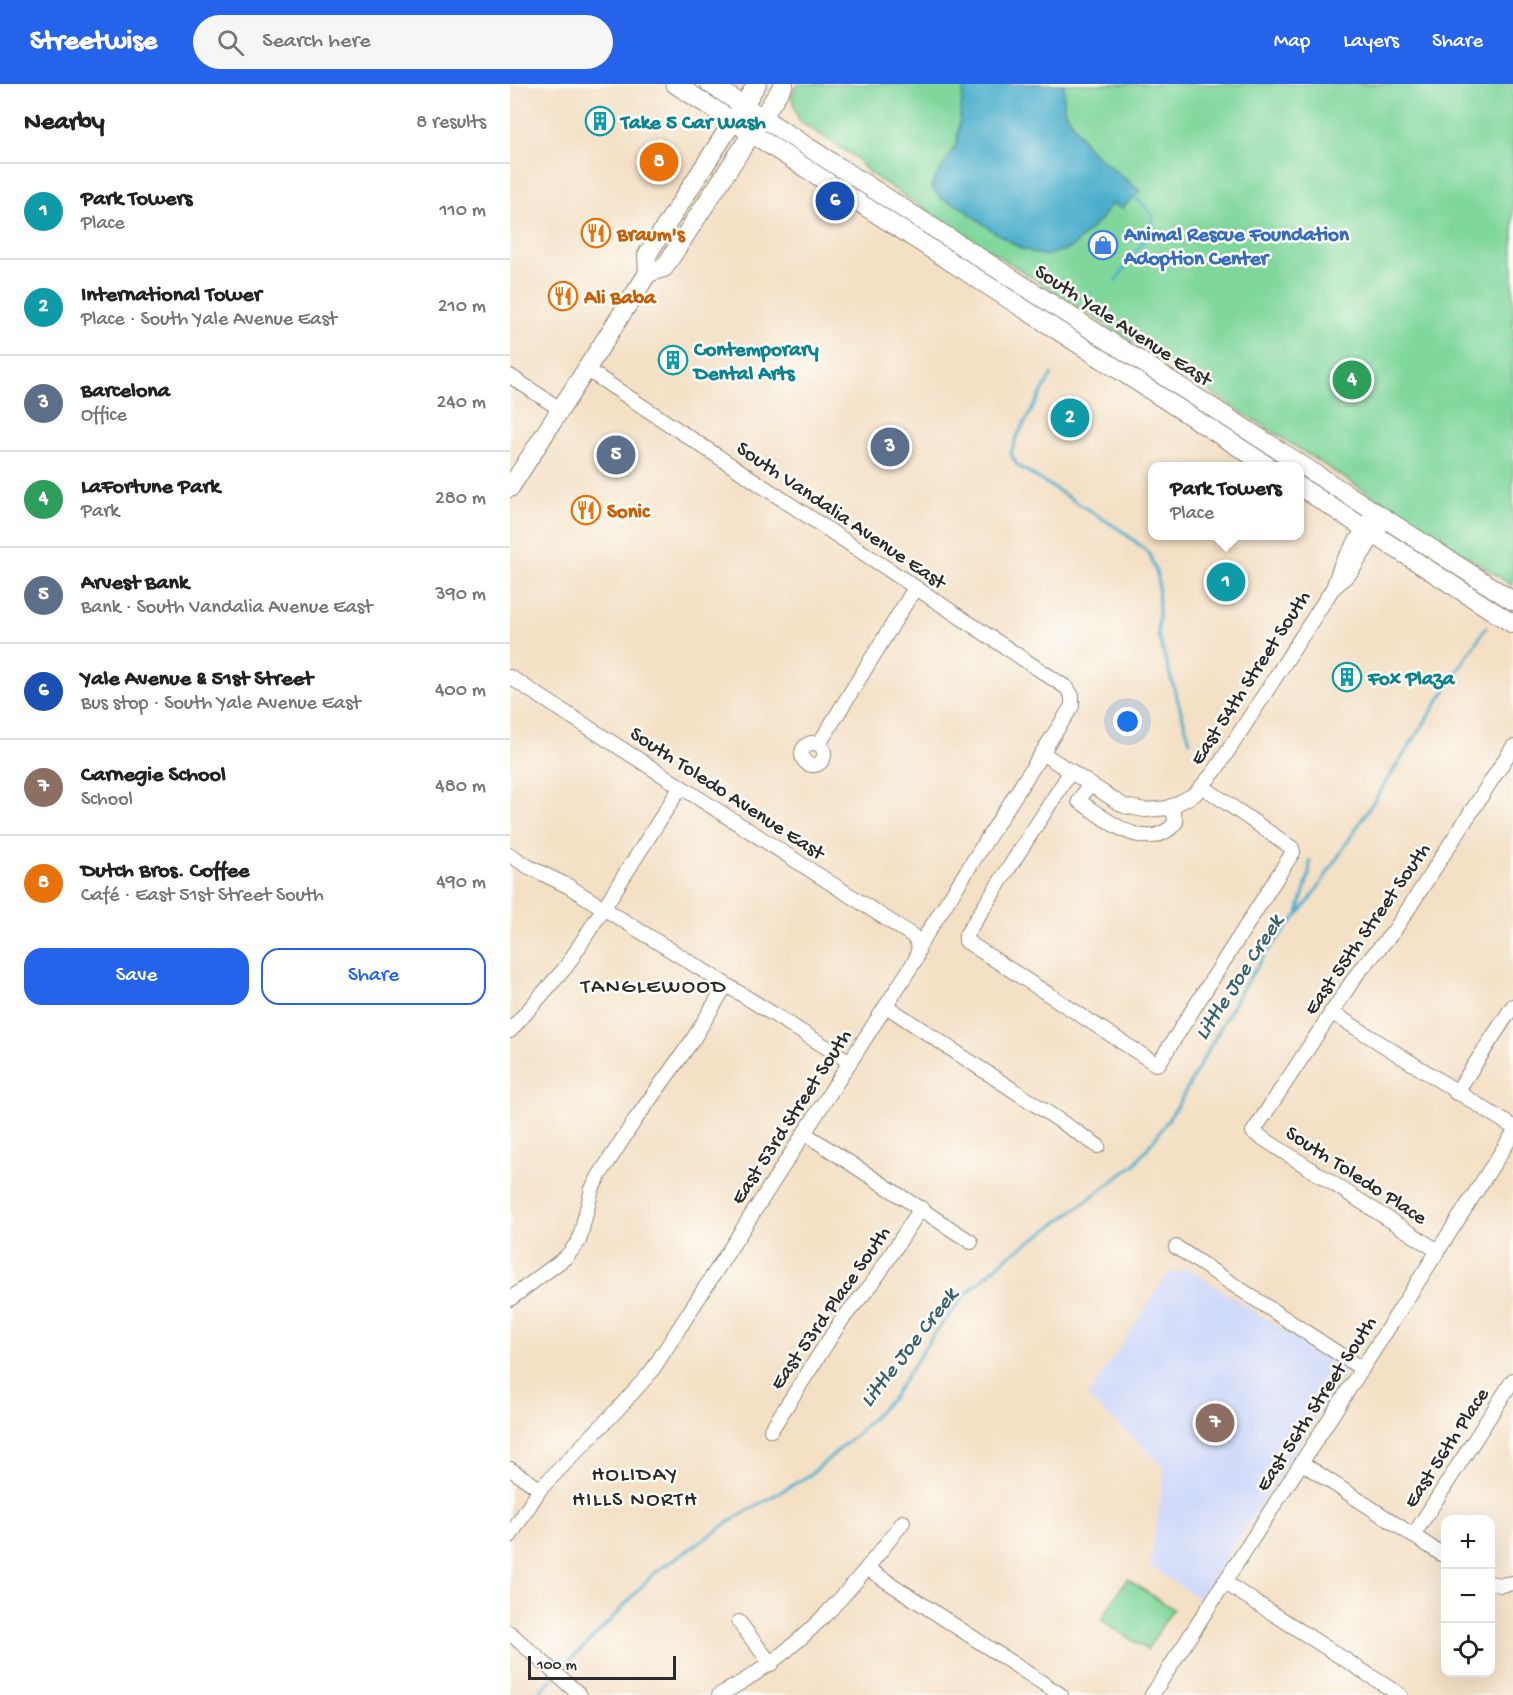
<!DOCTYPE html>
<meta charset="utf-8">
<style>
:root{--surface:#fff;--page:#f6f6f6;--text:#222;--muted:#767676;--line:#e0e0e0;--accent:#2563eb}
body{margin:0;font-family:"Gochi Hand",sans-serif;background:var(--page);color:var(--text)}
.controls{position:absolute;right:18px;bottom:18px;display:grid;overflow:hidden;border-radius:12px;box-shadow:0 6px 24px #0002}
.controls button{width:54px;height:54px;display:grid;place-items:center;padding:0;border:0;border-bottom:2px solid var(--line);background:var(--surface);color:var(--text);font:30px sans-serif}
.scale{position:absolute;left:18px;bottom:15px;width:148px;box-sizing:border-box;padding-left:6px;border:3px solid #2b2b2b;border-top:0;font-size:16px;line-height:21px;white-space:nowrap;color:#2b2b2b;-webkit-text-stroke:4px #fdfcf7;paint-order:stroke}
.you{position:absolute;left:618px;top:638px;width:21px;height:21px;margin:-15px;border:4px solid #fff;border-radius:50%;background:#1a73e8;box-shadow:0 0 0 9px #1a73e833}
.badge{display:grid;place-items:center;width:39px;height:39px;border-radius:50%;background:var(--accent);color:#fff;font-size:20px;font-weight:700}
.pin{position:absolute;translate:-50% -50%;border:3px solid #fff;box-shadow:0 2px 6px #0006}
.popup{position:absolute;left:638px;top:378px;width:156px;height:78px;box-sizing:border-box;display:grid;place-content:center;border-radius:12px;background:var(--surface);filter:drop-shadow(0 2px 4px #0005);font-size:20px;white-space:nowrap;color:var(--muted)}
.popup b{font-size:22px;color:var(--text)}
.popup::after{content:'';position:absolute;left:50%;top:100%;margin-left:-12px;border:12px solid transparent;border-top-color:var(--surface)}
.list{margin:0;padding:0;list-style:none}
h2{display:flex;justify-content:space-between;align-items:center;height:78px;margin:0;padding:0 24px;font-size:26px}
h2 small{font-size:20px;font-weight:400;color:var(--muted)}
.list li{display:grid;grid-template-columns:39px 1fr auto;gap:18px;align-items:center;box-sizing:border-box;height:96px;padding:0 24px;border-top:2px solid var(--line)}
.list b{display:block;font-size:22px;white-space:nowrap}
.list p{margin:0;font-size:20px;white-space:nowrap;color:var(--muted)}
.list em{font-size:20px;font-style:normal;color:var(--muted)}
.actions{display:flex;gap:12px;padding:18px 24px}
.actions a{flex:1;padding:14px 0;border:2px solid var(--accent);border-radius:18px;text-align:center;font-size:21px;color:var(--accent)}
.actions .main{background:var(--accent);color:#fff}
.icon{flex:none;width:33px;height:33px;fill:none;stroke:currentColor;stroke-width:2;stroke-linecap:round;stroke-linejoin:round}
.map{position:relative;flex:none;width:1003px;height:1611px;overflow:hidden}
header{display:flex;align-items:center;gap:36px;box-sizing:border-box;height:84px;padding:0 30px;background:var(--accent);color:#fff}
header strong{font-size:28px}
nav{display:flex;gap:33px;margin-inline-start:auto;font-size:21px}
.search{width:420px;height:54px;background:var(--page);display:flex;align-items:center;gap:15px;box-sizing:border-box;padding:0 21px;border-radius:33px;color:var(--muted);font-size:22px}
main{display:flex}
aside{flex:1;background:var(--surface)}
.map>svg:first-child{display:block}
</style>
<header>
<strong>Streetwise</strong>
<div class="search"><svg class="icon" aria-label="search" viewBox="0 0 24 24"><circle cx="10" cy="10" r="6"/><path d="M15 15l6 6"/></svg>Search here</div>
<nav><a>Map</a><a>Layers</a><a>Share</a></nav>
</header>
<main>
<aside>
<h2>Nearby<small>8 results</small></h2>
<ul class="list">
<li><span class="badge" style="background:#0f9aa8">1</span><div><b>Park Towers</b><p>Place</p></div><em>110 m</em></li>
<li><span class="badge" style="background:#0f9aa8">2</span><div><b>International Tower</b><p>Place · South Yale Avenue East</p></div><em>210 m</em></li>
<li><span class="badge" style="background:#5c6f8a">3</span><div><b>Barcelona</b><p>Office</p></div><em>240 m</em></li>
<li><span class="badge" style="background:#2e9e5b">4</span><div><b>LaFortune Park</b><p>Park</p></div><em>280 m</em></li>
<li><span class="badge" style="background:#5c6f8a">5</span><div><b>Arvest Bank</b><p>Bank · South Vandalia Avenue East</p></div><em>390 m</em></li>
<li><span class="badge" style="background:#1a4fb4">6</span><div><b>Yale Avenue &amp; 51st Street</b><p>Bus stop · South Yale Avenue East</p></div><em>400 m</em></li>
<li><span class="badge" style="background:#8d6e63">7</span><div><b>Carnegie School</b><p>School</p></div><em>480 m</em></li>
<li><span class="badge" style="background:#e8710a">8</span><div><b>Dutch Bros. Coffee</b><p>Café · East 51st Street South</p></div><em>490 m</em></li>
</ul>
<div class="actions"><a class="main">Save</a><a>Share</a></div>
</aside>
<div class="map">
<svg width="1003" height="1611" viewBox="0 0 1003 1611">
<rect width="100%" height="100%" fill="#fdfcf7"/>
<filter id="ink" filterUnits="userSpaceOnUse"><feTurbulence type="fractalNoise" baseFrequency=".0167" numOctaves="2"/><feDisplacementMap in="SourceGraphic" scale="12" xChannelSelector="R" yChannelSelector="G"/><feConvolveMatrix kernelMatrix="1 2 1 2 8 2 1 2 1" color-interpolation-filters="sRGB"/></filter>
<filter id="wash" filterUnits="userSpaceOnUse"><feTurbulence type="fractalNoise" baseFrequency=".008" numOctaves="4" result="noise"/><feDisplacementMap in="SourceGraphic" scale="24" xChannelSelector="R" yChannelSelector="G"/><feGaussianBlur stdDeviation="1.35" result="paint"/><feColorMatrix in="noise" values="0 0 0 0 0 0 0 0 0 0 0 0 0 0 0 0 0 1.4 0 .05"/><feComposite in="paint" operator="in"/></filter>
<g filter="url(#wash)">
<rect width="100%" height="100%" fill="#f4e0c5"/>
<path fill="#d0daf9" d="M 678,1184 L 836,1287 L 690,1515 L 640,1482 L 655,1385 L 636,1365 L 577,1313 L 657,1191 Z"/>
<g fill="#80d79b" stroke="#568163" stroke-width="1.5">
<path d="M 288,0 L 1003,0 L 1003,502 L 359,89 L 344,72 L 289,37 L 281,11 Z"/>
<path d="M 617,1495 L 663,1525 L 637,1566 L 591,1536 Z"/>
</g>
<path fill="#4cafcc" stroke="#3c6d7c" stroke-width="1.5" d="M 457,0 L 554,0 L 554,26 L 579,65 L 630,107 L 612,124 L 602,119 L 589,137 L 561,164 L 535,172 L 512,165 L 481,146 L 451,123 L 430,114 L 421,102 L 447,59 L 453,7 Z"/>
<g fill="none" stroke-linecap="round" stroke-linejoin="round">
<g stroke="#4cafcc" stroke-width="3">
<path d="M 606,197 L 643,143 L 642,130 L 622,110"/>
<path d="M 542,290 L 506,354 L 501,370 L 507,381 L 612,447 L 639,469 L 648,493 L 649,525 L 648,551 L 680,657"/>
<path d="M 788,828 L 799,791 L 800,777"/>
<path d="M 49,1587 L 99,1538 L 143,1490 L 225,1434 L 300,1391 L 348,1349 L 383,1313 L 423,1251 L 455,1211 L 497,1173 L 540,1144 L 624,1081 L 647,1052 L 668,1021 L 729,910 L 756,869 L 800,816 L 976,543"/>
<path d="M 26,1611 L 45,1592"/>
</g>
</g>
</g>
<g filter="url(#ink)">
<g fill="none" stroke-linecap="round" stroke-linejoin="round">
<g stroke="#908678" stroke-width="16">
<g id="minor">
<path d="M 0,292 L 50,325"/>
<path d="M 825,503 L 841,488 L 875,435"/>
<path d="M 0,593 L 400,850 L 406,855 L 409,862"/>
<circle cx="303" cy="670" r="11"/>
<path d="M 309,660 L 405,504"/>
<path d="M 532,669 L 614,722 L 635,726 L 659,724 L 685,710 L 705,687 L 823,504 L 831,481 L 864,428"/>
<path d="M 561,687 L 456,851 L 456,857 L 646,980 L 649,979 L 783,768 L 782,764 L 692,702"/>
<path d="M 579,700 L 569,717 C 596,735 638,773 666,738 L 661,722"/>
<path d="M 0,771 L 19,783 L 58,802 L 340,978"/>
<path d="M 376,922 L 588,1062"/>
<path d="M 821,928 L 1003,1043"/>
<path d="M 0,947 L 56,883 L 170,704"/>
<path d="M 946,1009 L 1003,922"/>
<path d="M 294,1049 L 461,1158"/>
<path d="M 666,1163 L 852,1285"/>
<path d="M 928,1167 L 743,1048 L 847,890 L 884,847 L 1003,663"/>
<path d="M 0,1215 L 56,1173 L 69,1157 L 82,1105 L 89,1092 L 125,1036 L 182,957 L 216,901"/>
<path d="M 261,1346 L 333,1234 L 362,1200 L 411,1124"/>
<path d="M 792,1379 L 936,1473"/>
<path d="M 0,1385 L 30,1405"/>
<path d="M 0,1452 L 30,1405 L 107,1326 L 141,1288 L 406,875 L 409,862 L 562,622 L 562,612 L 557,604 L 76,285"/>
<path d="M 903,1452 L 1003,1296"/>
<path d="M 358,1485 L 551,1611"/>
<path d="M 714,1498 L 890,1611"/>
<path d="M 980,1499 L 991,1501 L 1003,1499"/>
<path d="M 229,1538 L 261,1580"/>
<path d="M 0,1549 L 70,1611"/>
<path d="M 209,1611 C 288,1570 340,1508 393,1438"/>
<path d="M 642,1611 L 1003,1050"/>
</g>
</g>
<g stroke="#908678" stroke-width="20">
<g id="major">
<path d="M 165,0 L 758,382"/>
<path d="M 200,0 L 1003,517"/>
<path d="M 138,189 L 154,184 L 274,0"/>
<path d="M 789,402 L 1003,540"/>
<path d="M 0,404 L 138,189 L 137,171 L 247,0"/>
</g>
</g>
<use href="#minor" stroke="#fff" stroke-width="14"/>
<use href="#major" stroke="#fff" stroke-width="18"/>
</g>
</g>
<defs>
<g id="building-ring" transform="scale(1.5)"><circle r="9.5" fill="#fdfcf7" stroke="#0f9aa8" stroke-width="1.5"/><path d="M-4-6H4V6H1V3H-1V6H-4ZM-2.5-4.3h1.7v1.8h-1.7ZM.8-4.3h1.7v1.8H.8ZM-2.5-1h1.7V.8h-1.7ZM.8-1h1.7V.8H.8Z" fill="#0f9aa8"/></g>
<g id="restaurant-ring" transform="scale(1.5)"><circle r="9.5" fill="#fdfcf7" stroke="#e8710a" stroke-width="1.5"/><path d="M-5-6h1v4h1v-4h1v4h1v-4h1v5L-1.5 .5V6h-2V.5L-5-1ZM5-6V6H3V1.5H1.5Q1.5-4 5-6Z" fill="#e8710a"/></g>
<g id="shop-ring" transform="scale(1.5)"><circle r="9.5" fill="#fdfcf7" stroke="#3f7fe0" stroke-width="1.5"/><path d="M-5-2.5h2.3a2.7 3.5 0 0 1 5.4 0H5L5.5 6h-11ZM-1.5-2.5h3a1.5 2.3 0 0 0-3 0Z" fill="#3f7fe0"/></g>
</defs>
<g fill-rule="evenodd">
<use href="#building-ring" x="90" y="37"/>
<use href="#restaurant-ring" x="86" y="149"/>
<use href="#shop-ring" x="593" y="161"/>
<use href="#restaurant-ring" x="53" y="212"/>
<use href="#building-ring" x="163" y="276"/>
<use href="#restaurant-ring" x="76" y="426"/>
<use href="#building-ring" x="837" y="593"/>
</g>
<g text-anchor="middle" stroke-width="5" stroke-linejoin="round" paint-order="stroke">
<g font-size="21" font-weight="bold" fill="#0d838f" stroke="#fdfcf7" text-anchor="start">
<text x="111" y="44">Take 5 Car Wash</text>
<text x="184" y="271">Contemporary<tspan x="184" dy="24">Dental Arts</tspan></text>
<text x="858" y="600">Fox Plaza</text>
</g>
<g font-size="21" font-weight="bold" fill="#c56008" stroke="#fdfcf7" text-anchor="start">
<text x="107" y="156">Braum's</text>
<text x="74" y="219">Ali Baba</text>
<text x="97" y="433">Sonic</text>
</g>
<g font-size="21" font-weight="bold" fill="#366cbe" stroke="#fdfcf7" text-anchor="start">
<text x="614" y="156">Animal Rescue Foundation<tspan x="614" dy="24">Adoption Center</tspan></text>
</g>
<g font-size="21" fill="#2b2b2b" stroke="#fdfcf7">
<text transform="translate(614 240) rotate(33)" y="7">South Yale Avenue East</text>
<text transform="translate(332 430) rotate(34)" y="7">South Vandalia Avenue East</text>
<text transform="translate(739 593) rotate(-57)" y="7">East 54th Street South</text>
<text transform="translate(218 708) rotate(33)" y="7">South Toledo Avenue East</text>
<text transform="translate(856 844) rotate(-55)" y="7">East 55th Street South</text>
<text transform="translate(280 1032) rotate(-57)" y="7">East 53rd Street South</text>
<text transform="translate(847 1090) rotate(33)" y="7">South Toledo Place</text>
<text transform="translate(319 1223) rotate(-55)" y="7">East 53rd Place South</text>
<text transform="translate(805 1319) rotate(-57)" y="7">East 56th Street South</text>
<text transform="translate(935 1363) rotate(-57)" y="7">East 56th Place</text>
</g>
<g font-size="22" font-style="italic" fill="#38606b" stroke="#fdfcf7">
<text transform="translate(727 892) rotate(-57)" y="8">Little Joe Creek</text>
<text transform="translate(397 1262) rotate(-52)" y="8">Little Joe Creek</text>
</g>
<g font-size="22" letter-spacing="1.5" fill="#2b2b2b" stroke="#fdfcf7">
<text x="144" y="908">TANGLEWOOD</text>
<text x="125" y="1396">HOLIDAY<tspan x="125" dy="25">HILLS NORTH</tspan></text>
</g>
</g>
</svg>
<div class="controls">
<button>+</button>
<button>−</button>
<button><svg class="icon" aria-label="locate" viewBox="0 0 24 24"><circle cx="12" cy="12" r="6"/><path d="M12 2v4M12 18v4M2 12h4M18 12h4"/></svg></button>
</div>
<div class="scale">100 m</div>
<div class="you"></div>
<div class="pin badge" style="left:716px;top:498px;background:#0f9aa8">1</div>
<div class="popup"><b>Park Towers</b>Place</div>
<div class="pin badge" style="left:560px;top:334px;background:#0f9aa8">2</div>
<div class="pin badge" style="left:380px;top:363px;background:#5c6f8a">3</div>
<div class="pin badge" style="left:842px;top:296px;background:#2e9e5b">4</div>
<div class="pin badge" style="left:106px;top:371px;background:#5c6f8a">5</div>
<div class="pin badge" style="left:325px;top:117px;background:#1a4fb4">6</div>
<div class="pin badge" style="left:705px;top:1339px;background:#8d6e63">7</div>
<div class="pin badge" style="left:149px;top:78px;background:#e8710a">8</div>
</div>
</main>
